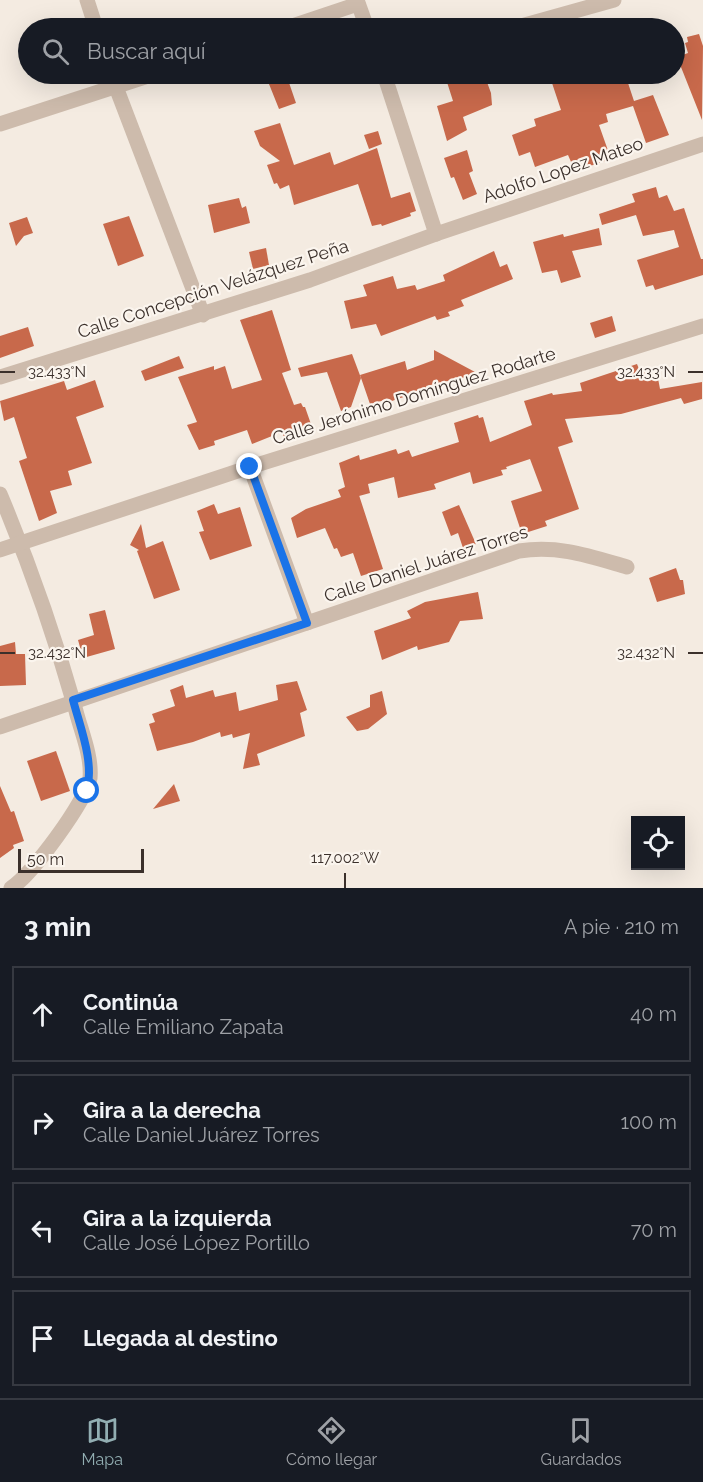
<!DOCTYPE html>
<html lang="es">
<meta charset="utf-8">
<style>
:root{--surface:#171b24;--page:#20242c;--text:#f1f3f6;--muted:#9ea1a6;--line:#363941;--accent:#92aeb2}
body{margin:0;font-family:Raleway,sans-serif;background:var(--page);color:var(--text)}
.controls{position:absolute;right:18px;bottom:18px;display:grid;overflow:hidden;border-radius:0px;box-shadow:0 6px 24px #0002}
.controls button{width:54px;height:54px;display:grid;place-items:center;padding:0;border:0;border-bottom:2px solid var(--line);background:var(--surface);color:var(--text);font:30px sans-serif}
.scale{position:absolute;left:18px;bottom:15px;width:126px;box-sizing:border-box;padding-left:6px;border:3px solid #3b302b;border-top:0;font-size:16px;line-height:21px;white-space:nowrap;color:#3b302b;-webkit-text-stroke:4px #fbf5ee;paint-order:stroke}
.stop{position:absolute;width:18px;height:18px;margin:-14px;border:4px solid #1a73e8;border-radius:50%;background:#fff}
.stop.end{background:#1a73e8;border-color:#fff;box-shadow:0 2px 6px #0008}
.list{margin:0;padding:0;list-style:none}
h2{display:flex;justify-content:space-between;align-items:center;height:78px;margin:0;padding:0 24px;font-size:26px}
h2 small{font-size:20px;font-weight:400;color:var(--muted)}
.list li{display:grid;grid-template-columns:39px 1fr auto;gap:18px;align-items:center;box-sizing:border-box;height:96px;margin:0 12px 12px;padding:0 12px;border:2px solid var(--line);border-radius:0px}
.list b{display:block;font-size:22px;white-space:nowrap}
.list p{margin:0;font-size:20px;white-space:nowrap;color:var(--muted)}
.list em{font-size:20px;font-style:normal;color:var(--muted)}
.icon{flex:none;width:33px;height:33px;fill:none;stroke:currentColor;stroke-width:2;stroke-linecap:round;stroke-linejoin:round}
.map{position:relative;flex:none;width:703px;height:888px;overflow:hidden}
.search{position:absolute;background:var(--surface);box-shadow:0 6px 24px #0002;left:18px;right:18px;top:18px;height:66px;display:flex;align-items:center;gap:15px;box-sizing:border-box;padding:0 21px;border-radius:33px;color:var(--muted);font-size:22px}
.sheet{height:510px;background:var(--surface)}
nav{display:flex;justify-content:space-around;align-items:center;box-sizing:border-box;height:84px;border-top:2px solid var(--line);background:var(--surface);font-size:16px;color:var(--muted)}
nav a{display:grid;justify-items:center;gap:3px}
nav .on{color:var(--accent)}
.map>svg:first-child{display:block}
</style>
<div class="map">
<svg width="703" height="888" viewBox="0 0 703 888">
<rect width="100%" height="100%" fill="#f4ebe1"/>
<g fill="#c8694b">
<path d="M 699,34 L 703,46 L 702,120 L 677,57 L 688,53 L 685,43 L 688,42 L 687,37 Z"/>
<path d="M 265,74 L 286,74 L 296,103 L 279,109 Z"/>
<path d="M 463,74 L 484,74 L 491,93 L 492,105 L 463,117 L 467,130 L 447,141 L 437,106 L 453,101 L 446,79 Z"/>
<path d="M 549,74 L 625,74 L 634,101 L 653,95 L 669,135 L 646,143 L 633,106 L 606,114 L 608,122 L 599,125 L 611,159 L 575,171 L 568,155 L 535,167 L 530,152 L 519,156 L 512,135 L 536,126 L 534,119 L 561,110 Z"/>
<path d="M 280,123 L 294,165 L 330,152 L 334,165 L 377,148 L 391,198 L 410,192 L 416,211 L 410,213 L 411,216 L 382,226 L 381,224 L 372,226 L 358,184 L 294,205 L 289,185 L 280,189 L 277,183 L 274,184 L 267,165 L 280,161 L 260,146 L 254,131 Z"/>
<path d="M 378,131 L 382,144 L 369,149 L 364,135 Z"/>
<path d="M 467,150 L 473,171 L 469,173 L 477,194 L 463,200 L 454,177 L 451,178 L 444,158 Z"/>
<path d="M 656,187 L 659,198 L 667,195 L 674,211 L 684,208 L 701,259 L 703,259 L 703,275 L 655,290 L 653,285 L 646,287 L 637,260 L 679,247 L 674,230 L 643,236 L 636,215 L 602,225 L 599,214 L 635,202 L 632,194 Z"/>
<path d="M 239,198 L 242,208 L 246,206 L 250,223 L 214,233 L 208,205 Z"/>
<path d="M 129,216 L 144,256 L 118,266 L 103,224 Z"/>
<path d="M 27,217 L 33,233 L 24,236 L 16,246 L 9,223 Z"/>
<path d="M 599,228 L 602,245 L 572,251 L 581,277 L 561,283 L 557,270 L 542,273 L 533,242 L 563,234 L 564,237 Z"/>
<path d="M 266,248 L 269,265 L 253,269 L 249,252 Z"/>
<path d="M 494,251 L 500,267 L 507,264 L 513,279 L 461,300 L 464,306 L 448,312 L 450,316 L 437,320 L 435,316 L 381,336 L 376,324 L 351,329 L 344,301 L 367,296 L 363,285 L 393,276 L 397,289 L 415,285 L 417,290 L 445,281 L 443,275 Z"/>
<path d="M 272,310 L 291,370 L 282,373 L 294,405 L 301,403 L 303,407 L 305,407 L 312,427 L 284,437 L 282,432 L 252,444 L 247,430 L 214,441 L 215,445 L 199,450 L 187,425 L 197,422 L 178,377 L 214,366 L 214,370 L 225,366 L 232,389 L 262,380 L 240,320 Z"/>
<path d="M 612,316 L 616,331 L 595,338 L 590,323 Z"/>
<path d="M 28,327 L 34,346 L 0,358 L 0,336 Z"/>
<path d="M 434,350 L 475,372 L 466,377 L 426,386 L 427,389 L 386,403 L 385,400 L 370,404 L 360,375 L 405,361 L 407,370 L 434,360 Z"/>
<path d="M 352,354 L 361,378 L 351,407 L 341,411 L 327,372 L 301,377 L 298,368 Z"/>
<path d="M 179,356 L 184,368 L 145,381 L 141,371 Z"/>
<path d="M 637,364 L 639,369 L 651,369 L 652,374 L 657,373 L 660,389 L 702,382 L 702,399 L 684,404 L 681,398 L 621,414 L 565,419 L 573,442 L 558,447 L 579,509 L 545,521 L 547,526 L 522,534 L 511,501 L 542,491 L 530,459 L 506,467 L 507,469 L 501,470 L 503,475 L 473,484 L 470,472 L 434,484 L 436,489 L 398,498 L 394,477 L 368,484 L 370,493 L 359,496 L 358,492 L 383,569 L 361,576 L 353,553 L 341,557 L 337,548 L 334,549 L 325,528 L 297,538 L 291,518 L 306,509 L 341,497 L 338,490 L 345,487 L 339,463 L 359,455 L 360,460 L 396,449 L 398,454 L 409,450 L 412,457 L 459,442 L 454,423 L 478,415 L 479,418 L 483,417 L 490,442 L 532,425 L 524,401 L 552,393 L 553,395 L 582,391 L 580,383 Z"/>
<path d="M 95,380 L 104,407 L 76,417 L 92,463 L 68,471 L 72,485 L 50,491 L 57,513 L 39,521 L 19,461 L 27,458 L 14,417 L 4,421 L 0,401 L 64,381 L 67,390 Z"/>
<path d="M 214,504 L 218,514 L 240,507 L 252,546 L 210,560 L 199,532 L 204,531 L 197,511 Z"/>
<path d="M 459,505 L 476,544 L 463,548 L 458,533 L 451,536 L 442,512 Z"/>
<path d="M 141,524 L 146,548 L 163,541 L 180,590 L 154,599 L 137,551 L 139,550 L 130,545 Z"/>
<path d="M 676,568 L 680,580 L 683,580 L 685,594 L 657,602 L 649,578 Z"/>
<path d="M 478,592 L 483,619 L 460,621 L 449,642 L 418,650 L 417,646 L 382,660 L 374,631 L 411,618 L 407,611 L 425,602 Z"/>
<path d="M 105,610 L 115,649 L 83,658 L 78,640 L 94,635 L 89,614 Z"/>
<path d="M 15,642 L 16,654 L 25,654 L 26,685 L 0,686 L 0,646 Z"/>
<path d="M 297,681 L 307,710 L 300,713 L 305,736 L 257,754 L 260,765 L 243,769 L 250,733 L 233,738 L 232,734 L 221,737 L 220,732 L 193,742 L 157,751 L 149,724 L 155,722 L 152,714 L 175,706 L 170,690 L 183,685 L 186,698 L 213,690 L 215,697 L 236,692 L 239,711 L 278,700 L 276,685 Z"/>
<path d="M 382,691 L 387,714 L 368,729 L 357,731 L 346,717 L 370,707 L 370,695 Z"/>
<path d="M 56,751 L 70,791 L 41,801 L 27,761 Z"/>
<path d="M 174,784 L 180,801 L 153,809 Z"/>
<path d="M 0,786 L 11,812 L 14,811 L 24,841 L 13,845 L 14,848 L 0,858 Z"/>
</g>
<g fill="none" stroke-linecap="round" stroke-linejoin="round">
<g stroke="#cdbbac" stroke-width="15">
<path d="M 87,0 L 96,28"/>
<path d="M 357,0 L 367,28"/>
<path d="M 286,28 L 358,4"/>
<path d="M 514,28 L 614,0"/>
<path d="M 111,74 L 203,315"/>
<path d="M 384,74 L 436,234"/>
<path d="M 0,124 L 154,74"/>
<path d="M 0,377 L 310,280 L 436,234 L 703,144"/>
<path d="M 250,467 L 307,623"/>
<path d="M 0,494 C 30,565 55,637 76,711 C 81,731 92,756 90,778 C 87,800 31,876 11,888"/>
<path d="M 0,550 L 250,467 L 703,326"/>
<path d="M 0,727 L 519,551 C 559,545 589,556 627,567"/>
</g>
</g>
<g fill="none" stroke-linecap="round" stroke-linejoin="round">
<path stroke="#1a73e8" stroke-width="8" d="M 87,791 C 94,761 81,730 73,700 L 307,623 L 250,467"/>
</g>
<path fill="none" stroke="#3b302b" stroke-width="2" d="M 0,372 L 15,372M 688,372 L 703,372M 0,653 L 15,653M 688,653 L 703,653M 345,873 L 345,888"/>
<g text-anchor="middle" stroke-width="4.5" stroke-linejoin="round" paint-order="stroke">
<g font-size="18" fill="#3b302b" stroke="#fbf5ee">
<text transform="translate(563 170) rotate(-19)" y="6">Adolfo Lopez Mateo</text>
<text transform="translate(213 289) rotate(-18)" y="6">Calle Concepción Velázquez Peña</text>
<text transform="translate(414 396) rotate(-17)" y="6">Calle Jerónimo Domínguez Rodarte</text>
<text transform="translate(426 564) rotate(-18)" y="6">Calle Daniel Juárez Torres</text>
</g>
</g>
<g font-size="15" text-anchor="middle" fill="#3b302b" stroke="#fbf5ee" stroke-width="4.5" stroke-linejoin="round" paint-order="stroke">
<text x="57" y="377">32.433°N</text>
<text x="646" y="377">32.433°N</text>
<text x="57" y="658">32.432°N</text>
<text x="646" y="658">32.432°N</text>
<text x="345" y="863">117.002°W</text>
</g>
</svg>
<div class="controls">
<button><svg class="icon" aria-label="locate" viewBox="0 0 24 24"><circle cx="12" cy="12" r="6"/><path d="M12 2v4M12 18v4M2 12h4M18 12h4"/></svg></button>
</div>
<div class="scale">50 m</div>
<div class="stop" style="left:87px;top:791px"></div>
<div class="stop end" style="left:250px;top:467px"></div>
<div class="search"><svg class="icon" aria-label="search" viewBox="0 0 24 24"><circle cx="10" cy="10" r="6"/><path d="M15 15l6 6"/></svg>Buscar aquí</div>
</div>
<section class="sheet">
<h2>3 min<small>A pie · 210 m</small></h2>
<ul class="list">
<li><svg class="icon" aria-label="ahead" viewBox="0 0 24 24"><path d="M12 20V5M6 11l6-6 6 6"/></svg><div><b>Continúa</b><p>Calle Emiliano Zapata</p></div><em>40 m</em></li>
<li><svg class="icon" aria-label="right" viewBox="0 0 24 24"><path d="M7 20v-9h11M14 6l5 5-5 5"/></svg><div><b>Gira a la derecha</b><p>Calle Daniel Juárez Torres</p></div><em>100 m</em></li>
<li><svg class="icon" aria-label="left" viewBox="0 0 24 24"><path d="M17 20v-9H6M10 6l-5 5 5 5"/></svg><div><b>Gira a la izquierda</b><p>Calle José López Portillo</p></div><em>70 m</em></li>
<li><svg class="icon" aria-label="arrive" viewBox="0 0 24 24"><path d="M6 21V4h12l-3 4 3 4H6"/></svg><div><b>Llegada al destino</b></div></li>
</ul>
</section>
<nav>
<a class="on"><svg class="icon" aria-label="map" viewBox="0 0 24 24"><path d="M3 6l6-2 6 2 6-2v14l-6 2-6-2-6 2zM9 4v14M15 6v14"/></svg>Mapa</a>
<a><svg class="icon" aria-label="directions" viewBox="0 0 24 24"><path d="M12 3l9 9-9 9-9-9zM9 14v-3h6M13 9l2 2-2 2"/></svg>Cómo llegar</a>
<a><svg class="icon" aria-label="saved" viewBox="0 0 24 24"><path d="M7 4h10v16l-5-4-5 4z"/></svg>Guardados</a>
</nav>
